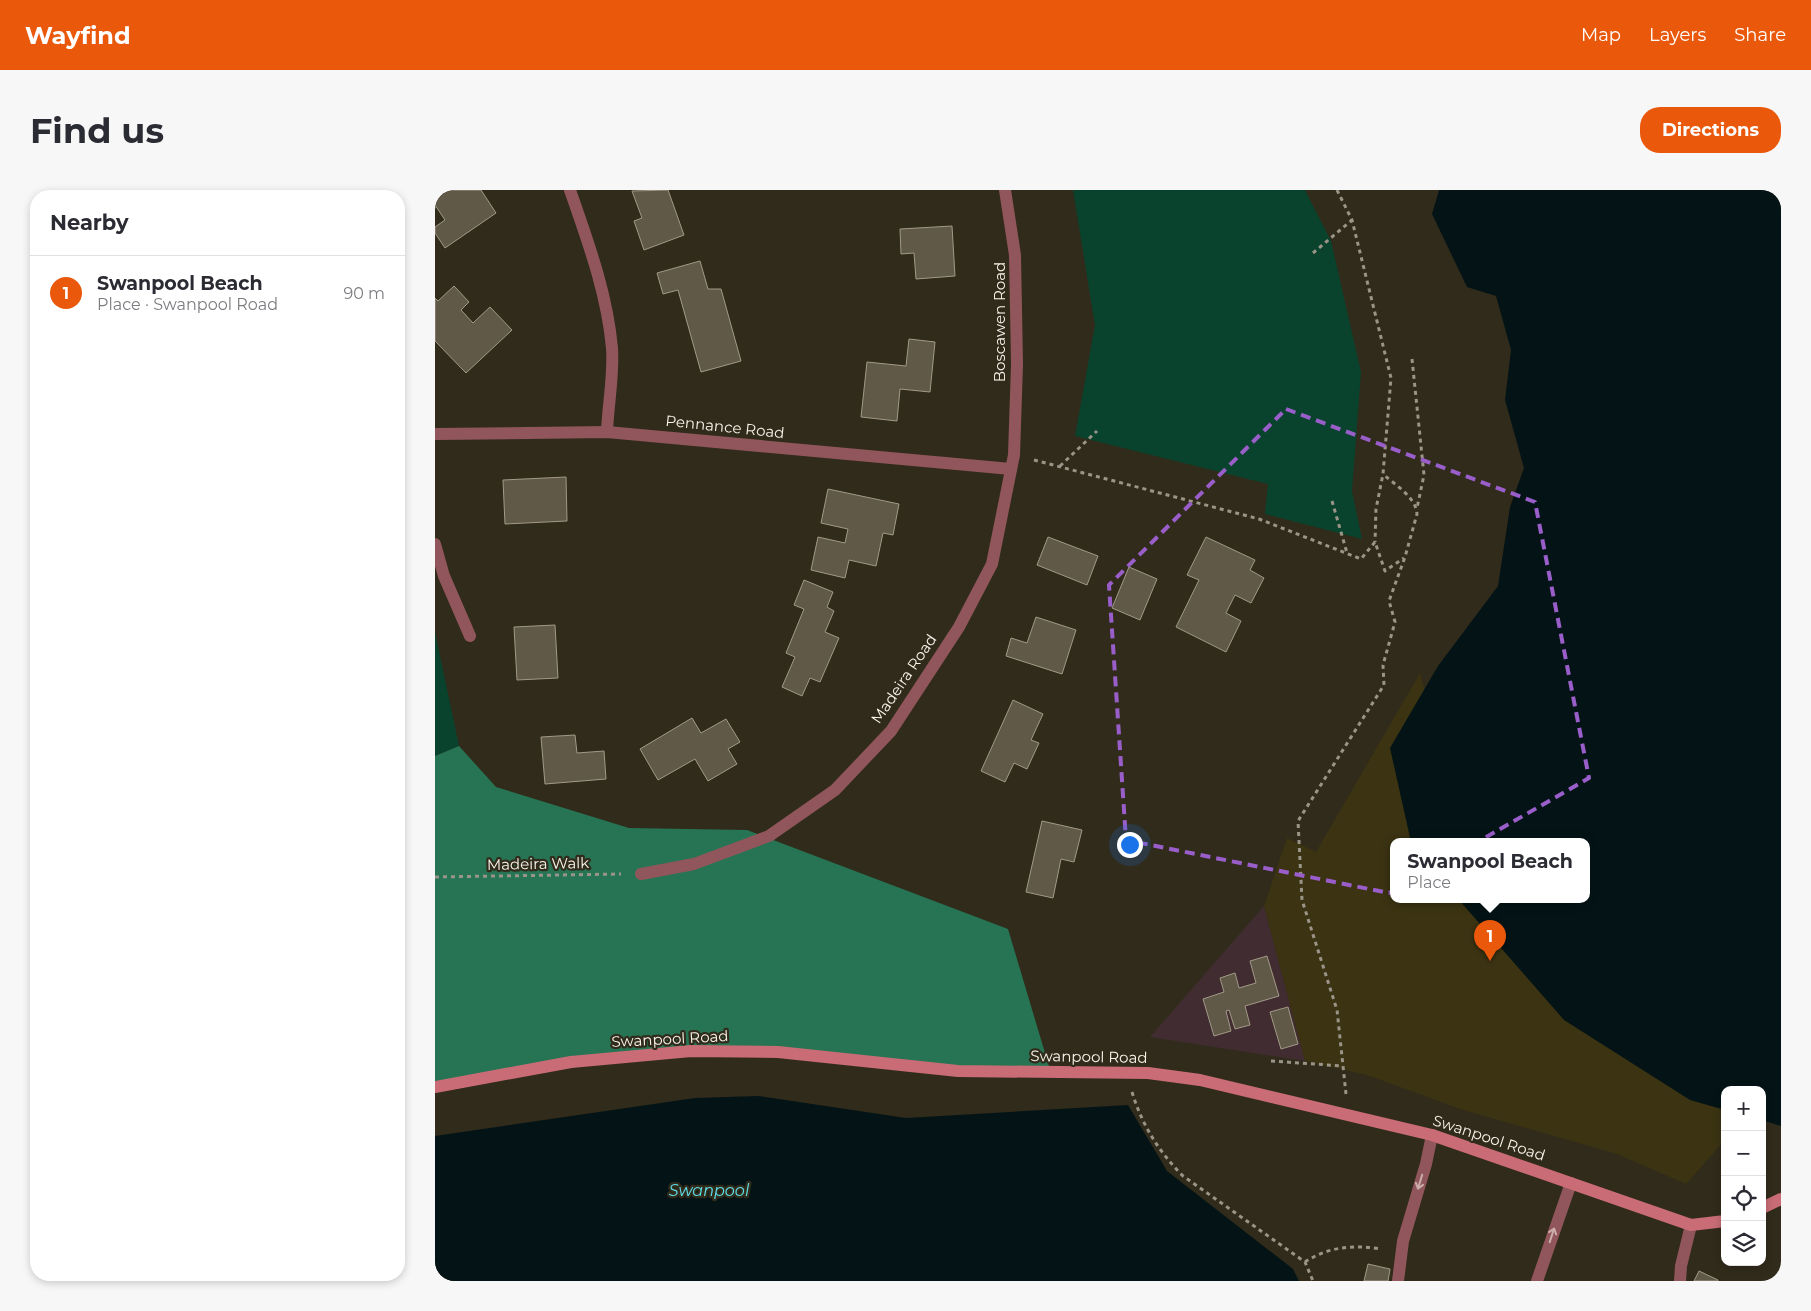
<!DOCTYPE html>
<meta charset="utf-8">
<style>
:root{--surface:#fff;--page:#f7f7f7;--text:#2b2b33;--muted:#7c7c81;--line:#e1e1e2;--accent:#ea580c}
body{margin:0;font-family:Montserrat,sans-serif;background:var(--page);color:var(--text)}
.controls{position:absolute;right:15px;bottom:15px;display:grid;overflow:hidden;border-radius:10px;box-shadow:0 2px 8px #0003}
.controls button{width:45px;height:45px;display:grid;place-items:center;padding:0;border:0;border-bottom:1px solid var(--line);background:var(--surface);color:var(--text);font:25px sans-serif}
.you{position:absolute;left:694px;top:654px;width:18px;height:18px;margin:-12px;border:4px solid #fff;border-radius:50%;background:#1a73e8;box-shadow:0 0 0 8px #1a73e833}
.badge{display:grid;place-items:center;width:32px;height:32px;border-radius:50%;background:var(--accent);color:#fff;font-size:16px;font-weight:700}
.pin{position:absolute;translate:-50% -41px;filter:drop-shadow(0 1px 2px #0008)}
.pin::after{content:'';position:absolute;top:26px;width:18px;height:15px;background:inherit;clip-path:polygon(0 0,100% 0,50% 100%)}
.popup{position:absolute;left:955px;top:648px;width:200px;height:65px;box-sizing:border-box;display:grid;place-content:center;border-radius:10px;background:var(--surface);filter:drop-shadow(0 1px 4px #0005);font-size:16px;white-space:nowrap;color:var(--muted)}
.popup b{font-size:19px;color:var(--text)}
.popup::after{content:'';position:absolute;left:50%;top:100%;margin-left:-10px;border:10px solid transparent;border-top-color:var(--surface)}
.list{margin:0;padding:0;list-style:none}
h2{display:flex;justify-content:space-between;align-items:center;height:65px;margin:0;padding:0 20px;font-size:21px}
h2 small{font-size:16px;font-weight:400;color:var(--muted)}
.list li{display:grid;grid-template-columns:32px 1fr auto;gap:15px;align-items:center;box-sizing:border-box;height:75px;padding:0 20px;border-top:1px solid var(--line)}
.list b{display:block;font-size:19px;white-space:nowrap}
.list p{margin:0;font-size:16px;white-space:nowrap;color:var(--muted)}
.list em{font-size:16px;font-style:normal;color:var(--muted)}
.icon{flex:none;width:28px;height:28px;fill:none;stroke:currentColor;stroke-width:2;stroke-linecap:round;stroke-linejoin:round}
.map{position:relative;flex:none;width:1346px;height:1091px;overflow:hidden;border-radius:20px}
header{display:flex;align-items:center;gap:30px;box-sizing:border-box;height:70px;padding:0 25px;background:var(--accent);color:#fff}
header strong{font-size:24px}
nav{display:flex;gap:28px;margin-inline-start:auto;font-size:18px}
.intro{display:flex;align-items:center;justify-content:space-between;box-sizing:border-box;height:120px;padding:0 30px}
h1{margin:0;font-size:35px}
.button{padding:12px 22px;border-radius:20px;background:var(--accent);color:#fff;font-size:18px;font-weight:700}
main{display:flex;gap:30px;padding:0 30px}
aside{flex:1;background:var(--surface);border-radius:20px;box-shadow:0 2px 8px #0003}
.map>svg:first-child{display:block}
</style>
<header>
<strong>Wayfind</strong>
<nav><a>Map</a><a>Layers</a><a>Share</a></nav>
</header>
<div class="intro"><h1>Find us</h1><a class="button">Directions</a></div>
<main>
<aside>
<h2>Nearby<small></small></h2>
<ul class="list">
<li><span class="badge">1</span><div><b>Swanpool Beach</b><p>Place · Swanpool Road</p></div><em>90 m</em></li>
</ul>
</aside>
<div class="map">
<svg width="1346" height="1091" viewBox="0 0 1346 1091">
<rect width="100%" height="100%" fill="#312b1b"/>
<path fill="#412d31" d="M 829,716 L 870,871 L 715,847 Z"/>
<g fill="#09432d">
<path d="M 638,0 L 870,0 L 896,51 L 926,182 L 917,301 L 927,349 L 830,324 L 833,294 L 640,246 L 660,135 Z"/>
<path d="M 0,442 L 24,556 L 0,566 Z"/>
</g>
<path fill="#267454" d="M 24,556 L 61,597 L 194,638 L 312,640 L 573,739 L 616,883 L 256,861 L 0,897 L 0,566 Z"/>
<path fill="#3b3312" d="M 985,483 L 994,517 L 1126,652 L 959,652 L 959,710 L 1151,710 L 1327,900 L 1290,900 L 1290,950 L 1251,994 L 1182,964 L 1025,919 L 932,885 L 870,871 L 829,716 L 852,648 L 881,662 Z"/>
<g fill="#041416">
<path d="M 1004,0 L 1346,0 L 1346,936 L 1327,930 L 1327,900 L 1290,900 L 1290,920 L 1255,910 L 1129,830 L 1024,710 L 1151,710 L 1151,652 L 976,652 L 955,558 L 1003,476 L 1063,396 L 1075,317 L 1089,278 L 1070,210 L 1076,160 L 1061,106 L 1032,97 L 997,24 Z"/>
<path d="M 324,906 L 471,928 L 693,915 L 732,981 L 858,1079 L 864,1091 L 0,1091 L 0,946 L 260,908 Z"/>
</g>
<g fill="#605948" stroke="#a29a88">
<path d="M 0,0 L 46,0 L 61,23 L 10,58 L 0,43 L 0,37 L 10,30 L 0,15 Z"/>
<path d="M 233,0 L 249,45 L 209,60 L 199,31 L 207,28 L 197,1 Z"/>
<path d="M 517,36 L 520,86 L 481,89 L 479,63 L 466,64 L 465,39 Z"/>
<path d="M 265,71 L 273,99 L 286,99 L 306,171 L 266,182 L 243,100 L 228,104 L 222,83 Z"/>
<path d="M 19,96 L 34,112 L 26,120 L 38,133 L 55,117 L 77,140 L 31,183 L 0,151 L 0,108 L 3,111 Z"/>
<path d="M 474,149 L 500,152 L 495,202 L 465,199 L 462,231 L 426,227 L 432,172 L 471,176 Z"/>
<path d="M 131,287 L 132,331 L 70,334 L 68,290 Z"/>
<path d="M 393,299 L 464,314 L 458,345 L 448,343 L 441,376 L 414,370 L 410,388 L 376,380 L 383,347 L 410,353 L 413,339 L 386,333 Z"/>
<path d="M 613,347 L 663,366 L 652,395 L 602,375 Z"/>
<path d="M 771,347 L 820,370 L 815,380 L 829,388 L 816,413 L 800,405 L 791,423 L 806,431 L 791,462 L 741,437 L 764,390 L 752,385 Z"/>
<path d="M 694,377 L 722,389 L 705,430 L 677,418 Z"/>
<path d="M 369,390 L 398,402 L 392,417 L 399,421 L 390,442 L 404,448 L 385,492 L 375,488 L 367,506 L 347,497 L 360,467 L 351,463 L 369,419 L 359,415 Z"/>
<path d="M 601,427 L 641,440 L 627,484 L 571,466 L 576,448 L 592,453 Z"/>
<path d="M 120,435 L 123,488 L 82,490 L 79,437 Z"/>
<path d="M 578,510 L 608,524 L 596,550 L 604,553 L 592,579 L 579,573 L 570,592 L 546,581 Z"/>
<path d="M 257,528 L 266,543 L 291,529 L 305,552 L 293,559 L 302,574 L 273,591 L 260,569 L 223,590 L 205,559 Z"/>
<path d="M 140,545 L 142,563 L 169,561 L 171,589 L 110,594 L 106,547 Z"/>
<path d="M 607,631 L 647,640 L 639,672 L 626,669 L 618,708 L 591,702 Z"/>
<path d="M 832,766 L 844,806 L 810,816 L 815,835 L 800,839 L 794,820 L 791,821 L 796,841 L 779,846 L 768,809 L 789,802 L 785,788 L 800,783 L 804,798 L 821,793 L 815,771 Z"/>
<path d="M 853,817 L 863,854 L 846,859 L 835,822 Z"/>
<path d="M 933,1074 L 955,1079 L 953,1091 L 929,1091 Z"/>
<path d="M 1264,1081 L 1283,1090 L 1283,1091 L 1259,1091 Z"/>
</g>
<g fill="none" stroke-linecap="round" stroke-linejoin="round">
<g stroke="#9a9588" stroke-width="3" stroke-dasharray="4 4" stroke-linecap="butt">
<path d="M 902,0 L 917,30 L 956,188 L 948,284 L 941,319 L 940,352"/>
<path d="M 878,63 L 917,30"/>
<path d="M 977,169 L 989,285 L 982,318"/>
<path d="M 599,270 L 824,329 L 926,369 L 940,352 L 950,381 L 969,368"/>
<path d="M 625,276 L 662,241"/>
<path d="M 897,311 L 912,363"/>
<path d="M 0,687 L 186,684"/>
<path d="M 836,871 L 908,876"/>
<path d="M 697,902 C 707,935 724,962 748,986 L 870,1072 L 878,1091"/>
<path d="M 911,904 L 902,820 L 867,710 L 863,631 L 949,495 L 948,475 L 960,432 L 954,411 L 970,367 L 982,324 C 981,307 960,295 948,284"/>
<path d="M 870,1072 C 894,1056 919,1055 947,1059"/>
</g>
<g stroke="#91565b" stroke-width="12">
<path d="M 0,354 L 9,386 L 35,446"/>
<path d="M 963,1091 L 968,1051 L 991,974 L 997,945"/>
<path d="M 1102,1091 L 1136,993"/>
</g>
<g stroke="#91565b" stroke-width="12">
<path d="M 135,0 C 153,52 172,103 177,158 C 179,185 173,214 172,242"/>
<path d="M 0,244 L 172,242 L 576,279"/>
<path d="M 206,684 L 259,674 L 334,646 L 400,600 L 456,541 L 524,437 L 557,374 L 579,265 L 582,174 L 580,65 L 570,0"/>
<path d="M 1245,1091 L 1246,1076 L 1256,1035"/>
</g>
<g stroke="#c96c75" stroke-width="12">
<path d="M 0,897 L 136,872 L 256,861 L 343,862 L 523,881 L 713,883 L 765,890 L 997,945 L 1256,1035 L 1290,1031"/>
<path d="M 1327,1018 L 1346,1009"/>
</g>
</g>
<defs><path id="oneway-shaft" d="M-6 0H5M1.5-3L5.5 0L1.5 3" fill="none" stroke-width="1.6" stroke-linecap="round" stroke-linejoin="round" transform="scale(1.25)"/></defs>
<g stroke="#caadaa">
<use href="#oneway-shaft" transform="translate(985 992) rotate(107)"/>
<use href="#oneway-shaft" transform="translate(1117 1045) rotate(-72)"/>
</g>
<path fill="none" stroke="#9a5eca" stroke-width="4" stroke-dasharray="10 6" stroke-linejoin="round" d="M 851,219 L 1100,312 L 1154,588 L 954,703 L 691,650 L 674,395 Z"/>
<g text-anchor="middle" stroke-width="4.5" stroke-linejoin="round" paint-order="stroke">
<g font-size="15" fill="#f9f4eb" stroke="#312b1b">
<text transform="translate(565 132) rotate(-90)" y="5">Boscawen Road</text>
<text transform="translate(290 237) rotate(6)" y="5">Pennance Road</text>
<text transform="translate(469 489) rotate(-56)" y="5">Madeira Road</text>
<text transform="translate(103 674) rotate(-1)" y="5">Madeira Walk</text>
<text transform="translate(235 849) rotate(-3)" y="5">Swanpool Road</text>
<text transform="translate(654 867) rotate(1)" y="5">Swanpool Road</text>
<text transform="translate(1054 948) rotate(18)" y="5">Swanpool Road</text>
</g>
<g font-size="16" font-style="italic" fill="#5de1ec" stroke="#312b1b">
<text x="274" y="1006">Swanpool</text>
</g>
</g>
</svg>
<div class="controls">
<button>+</button>
<button>−</button>
<button><svg class="icon" aria-label="locate" viewBox="0 0 24 24"><circle cx="12" cy="12" r="6"/><path d="M12 2v4M12 18v4M2 12h4M18 12h4"/></svg></button>
<button><svg class="icon" aria-label="layers" viewBox="0 0 24 24"><path d="M12 4l9 5-9 5-9-5zM3 14l9 5 9-5"/></svg></button>
</div>
<div class="you"></div>
<div class="pin badge" style="left:1055px;top:771px">1</div>
<div class="popup"><b>Swanpool Beach</b>Place</div>
</div>
</main>
